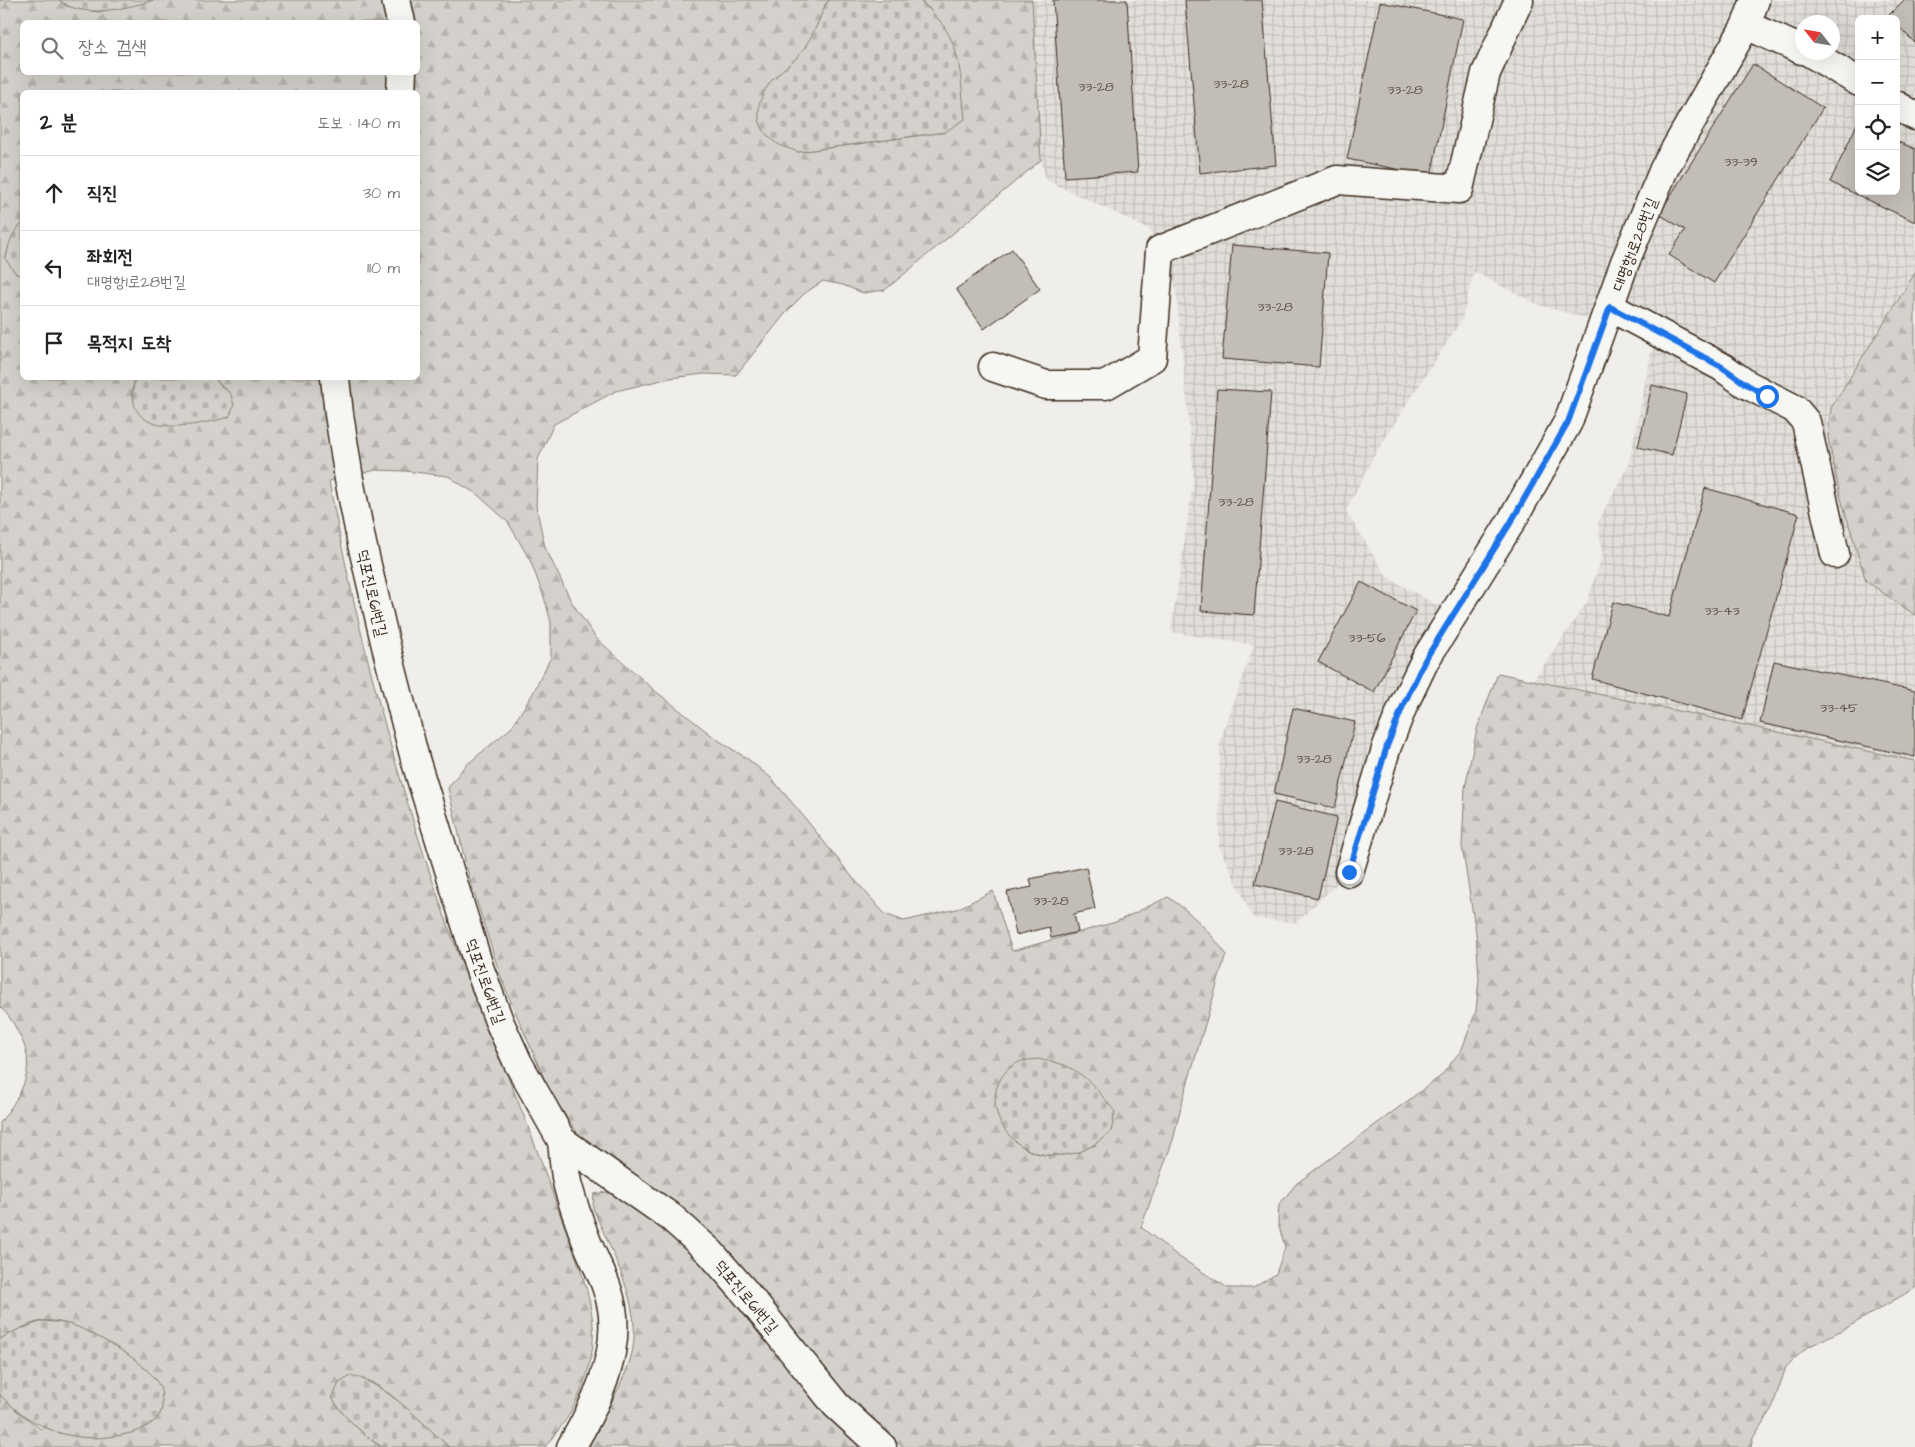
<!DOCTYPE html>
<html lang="ko">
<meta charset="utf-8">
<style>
:root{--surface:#fff;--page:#f6f6f6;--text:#222;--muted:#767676;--line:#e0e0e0}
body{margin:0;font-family:"Architects Daughter","Poor Story",sans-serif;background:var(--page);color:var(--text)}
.controls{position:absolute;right:15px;top:15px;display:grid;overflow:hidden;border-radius:8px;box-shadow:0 5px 20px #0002}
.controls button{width:45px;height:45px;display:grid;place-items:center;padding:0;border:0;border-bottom:1px solid var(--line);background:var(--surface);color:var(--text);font:25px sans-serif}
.compass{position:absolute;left:1795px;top:15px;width:45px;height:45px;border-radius:50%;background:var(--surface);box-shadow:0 5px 20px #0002;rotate:301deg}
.stop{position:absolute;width:15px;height:15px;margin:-11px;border:4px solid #1a73e8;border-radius:50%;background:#fff}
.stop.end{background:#1a73e8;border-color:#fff;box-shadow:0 1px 5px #0008}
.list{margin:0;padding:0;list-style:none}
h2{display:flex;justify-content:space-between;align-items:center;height:65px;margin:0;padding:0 20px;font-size:21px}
h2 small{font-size:16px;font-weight:400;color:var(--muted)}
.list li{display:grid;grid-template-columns:32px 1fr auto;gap:15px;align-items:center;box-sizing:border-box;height:75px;padding:0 20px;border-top:1px solid var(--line)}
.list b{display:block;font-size:19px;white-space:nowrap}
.list p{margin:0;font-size:16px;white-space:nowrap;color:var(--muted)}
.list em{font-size:16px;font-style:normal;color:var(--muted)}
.icon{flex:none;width:28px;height:28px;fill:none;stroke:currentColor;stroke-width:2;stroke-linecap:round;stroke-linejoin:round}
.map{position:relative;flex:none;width:1915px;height:1447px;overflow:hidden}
.search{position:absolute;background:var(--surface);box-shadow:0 5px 20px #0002;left:20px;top:20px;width:400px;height:55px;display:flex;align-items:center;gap:12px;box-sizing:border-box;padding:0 18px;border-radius:8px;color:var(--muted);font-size:19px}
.panel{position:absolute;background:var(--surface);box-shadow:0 5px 20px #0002;left:20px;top:90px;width:400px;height:290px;border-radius:8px}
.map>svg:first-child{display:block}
</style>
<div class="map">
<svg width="1915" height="1447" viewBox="0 0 1915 1447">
<defs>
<pattern id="industrial-grid" width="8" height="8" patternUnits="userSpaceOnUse" patternTransform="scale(1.25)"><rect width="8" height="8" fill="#e2dfdb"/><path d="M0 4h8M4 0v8" fill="none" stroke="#c3c0bc"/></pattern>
<pattern id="forest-firs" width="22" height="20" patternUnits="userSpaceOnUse" patternTransform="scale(1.25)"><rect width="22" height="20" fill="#d4d1cc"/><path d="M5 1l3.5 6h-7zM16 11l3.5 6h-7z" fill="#b7b4af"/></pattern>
<pattern id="cemetery-stones" width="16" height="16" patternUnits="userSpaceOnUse" patternTransform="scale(1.25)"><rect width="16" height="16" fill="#d4d1cc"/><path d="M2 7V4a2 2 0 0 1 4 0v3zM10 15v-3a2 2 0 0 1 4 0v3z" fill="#b7b4af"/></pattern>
</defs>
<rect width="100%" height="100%" fill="#efeeea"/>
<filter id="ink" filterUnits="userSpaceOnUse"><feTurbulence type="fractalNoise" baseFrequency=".02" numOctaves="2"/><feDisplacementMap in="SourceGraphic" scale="10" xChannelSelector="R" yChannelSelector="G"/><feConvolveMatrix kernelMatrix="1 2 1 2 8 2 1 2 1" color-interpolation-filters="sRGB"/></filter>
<g filter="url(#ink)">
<path fill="url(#industrial-grid)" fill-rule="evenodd" d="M 1032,0 L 1915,0 L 1915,273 L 1831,408 L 1828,438 L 1840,495 L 1866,581 L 1915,615 L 1915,761 L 1533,681 L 1587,602 L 1602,556 L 1598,522 L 1629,464 L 1654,338 L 1539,305 L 1474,272 L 1462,319 L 1377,451 L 1346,511 L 1387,577 L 1449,612 L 1349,872 L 1296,923 L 1253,918 L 1219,846 L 1220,741 L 1254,645 L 1171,632 L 1194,476 L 1175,281 L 1149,229 L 1046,180 L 1041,160 ZM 1859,19 L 1896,19 L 1896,191 L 1859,191 ZM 1802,22 L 1832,22 L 1832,52 L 1802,52 Z"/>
<g fill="url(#forest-firs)" stroke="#887e75" fill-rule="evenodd">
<path d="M 0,0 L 59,0 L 66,6 L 98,12 L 154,0 L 830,0 L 826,3 L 813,36 L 799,56 L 773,79 L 798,152 L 945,132 L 930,9 L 919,0 L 1032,0 L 1041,160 L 885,290 L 863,293 L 843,285 L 823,281 L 805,293 L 789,309 L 736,375 L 704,374 L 670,378 L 616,391 L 554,424 L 538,459 L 536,506 L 545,547 L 571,601 L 596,638 L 654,690 L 715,738 L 749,760 L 771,778 L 800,812 L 853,878 L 885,914 L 904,921 L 926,916 L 957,909 L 993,891 L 1012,951 L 1116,922 L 1168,897 C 1192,913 1209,931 1226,954 L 1182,1102 L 1173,1140 L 1141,1227 L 1179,1257 L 1228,1288 L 1253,1288 L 1276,1274 L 1285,1247 L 1278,1223 L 1279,1205 L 1296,1184 L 1441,1076 L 1462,1049 L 1476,1011 L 1479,978 L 1476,933 L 1462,846 L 1465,788 L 1477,729 L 1498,673 L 1915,761 L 1915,1288 L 1848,1327 L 1806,1348 L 1786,1367 L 1772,1408 L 1753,1438 L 1751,1447 L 902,1447 L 858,1409 L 681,1209 L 620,1163 L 578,1134 L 550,1092 L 502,981 L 469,877 L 448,788 L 464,767 L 511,728 L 532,695 L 551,657 L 551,622 L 544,597 L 530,560 L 508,522 L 478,495 L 448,476 L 405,471 L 376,470 L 329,481 C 360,649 406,815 466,975 C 480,1013 497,1051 513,1089 C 530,1130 545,1172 560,1214 C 572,1247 587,1280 592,1316 C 597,1348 587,1381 572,1410 C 565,1423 554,1435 545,1447 L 449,1447 L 391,1395 L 370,1381 L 332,1398 C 346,1418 361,1434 382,1447 L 0,1447 L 0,1395 L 17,1411 L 41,1429 L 130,1356 C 106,1343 70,1318 43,1321 C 30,1322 12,1333 0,1339 L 0,1123 C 22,1093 39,1068 18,1032 C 13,1022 8,1014 0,1007 ZM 22,22 L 418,22 L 418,72 L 22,72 ZM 22,92 L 418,92 L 418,378 L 215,378 L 219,384 L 231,394 L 131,396 L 135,378 L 22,378 L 22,275 L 18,228 L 22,224 ZM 1009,1135 L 1095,1145 C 1074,1153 1051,1161 1028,1150 C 1022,1147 1015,1140 1009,1135 Z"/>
<path d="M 1915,273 L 1915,615 L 1866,581 L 1840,495 L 1828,438 L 1831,408 Z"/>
<path d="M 606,1192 L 632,1204 L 672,1231 L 706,1262 L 863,1447 L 589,1447 C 601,1418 625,1383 632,1353 C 643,1305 611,1252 593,1208 L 594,1194 Z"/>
</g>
<g fill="url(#cemetery-stones)" stroke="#887e75">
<path d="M 59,0 L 154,0 C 127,8 82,20 59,0 Z"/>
<path d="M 830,0 L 919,0 C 963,36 959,67 965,119 L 945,132 L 798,152 C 791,149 782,147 776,143 C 752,126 755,101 772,80 C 780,70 792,64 800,54 C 812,38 819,21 826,3 Z"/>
<path d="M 22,224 L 22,275 L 16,274 L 6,260 C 8,246 11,233 22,224 Z"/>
<path d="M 135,378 L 215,378 L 219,384 L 231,394 L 234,406 L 229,417 C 192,427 120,442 135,378 Z"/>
<path d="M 1038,1059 C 1045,1061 1054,1061 1061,1064 C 1085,1072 1100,1093 1115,1112 L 1111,1132 C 1099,1141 1086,1152 1071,1154 C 1057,1156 1042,1156 1029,1150 C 995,1135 980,1087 1015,1064 C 1021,1060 1031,1060 1038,1059 Z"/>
<path d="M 43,1321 C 52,1322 64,1322 73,1325 C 99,1336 145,1360 159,1385 C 162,1390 162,1402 162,1408 C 160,1420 148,1426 138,1431 C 84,1447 40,1435 0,1395 L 0,1339 L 19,1329 Z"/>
<path d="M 352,1375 C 391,1388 419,1420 449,1447 L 382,1447 L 366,1436 L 344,1415 L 332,1398 L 339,1383 Z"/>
</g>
<g fill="#c2bdb7" stroke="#3b2a1e">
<path d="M 1053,0 L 1127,0 L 1138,172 L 1065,177 Z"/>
<path d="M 1185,0 L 1262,0 L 1276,165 L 1200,173 Z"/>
<path d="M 1904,0 L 1915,0 L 1915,43 L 1896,24 L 1896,19 L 1891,19 L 1888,16 Z"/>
<path d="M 1380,2 L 1463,19 L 1431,176 L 1347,159 Z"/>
<path d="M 1753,64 L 1823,108 L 1714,283 L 1669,255 L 1685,230 L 1659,214 Z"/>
<path d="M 1858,122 L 1859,191 L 1896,191 L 1896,141 L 1915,149 L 1915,222 L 1830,182 Z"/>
<path d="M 1232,245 L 1328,253 L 1319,367 L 1222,359 Z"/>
<path d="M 1012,249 L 1040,289 L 984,329 L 956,289 Z"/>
<path d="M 1652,385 L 1687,394 L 1672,455 L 1638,447 Z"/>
<path d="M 1217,389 L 1271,392 L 1254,615 L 1201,611 Z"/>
<path d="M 1705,488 L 1799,514 L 1742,720 L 1592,679 L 1613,602 L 1669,617 Z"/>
<path d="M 1361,582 L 1416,611 L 1374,692 L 1318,662 Z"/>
<path d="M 1774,661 L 1915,691 L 1915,757 L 1760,723 Z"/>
<path d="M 1293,708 L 1355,722 L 1335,808 L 1274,794 Z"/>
<path d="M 1275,802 L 1337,817 L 1318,898 L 1255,884 Z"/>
<path d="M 1086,867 L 1095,909 L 1074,914 L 1078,932 L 1051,938 L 1049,927 L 1016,935 L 1007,892 L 1032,887 L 1030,879 Z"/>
</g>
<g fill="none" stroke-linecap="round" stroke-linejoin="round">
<g stroke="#3b2a1e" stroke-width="31">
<g id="minor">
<path d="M 396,0 L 401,22"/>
<path d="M 1746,25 L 1802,50"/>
<path d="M 1809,52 L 1859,82"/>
<path d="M 401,92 L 402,72"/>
<path d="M 1896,105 L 1915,116"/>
<path d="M 1610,307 L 1722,367 L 1746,384 L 1795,409 L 1806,422 L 1835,554"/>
<path d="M 993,367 L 1046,385 L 1106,385 L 1152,358 L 1160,250 L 1337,180 L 1459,189 L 1486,73 L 1519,0"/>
<path d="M 335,378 L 339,414 L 349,479 L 362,544 L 386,646 L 415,759 L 480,970 L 499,1021 L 518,1063 L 562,1141 L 672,1218 L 710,1252 L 745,1292 L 836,1405 L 882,1447"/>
<path d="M 1349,872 L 1387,746 L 1403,706 L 1425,660 L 1511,522 L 1568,422 L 1625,262 L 1664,169 L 1746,25 L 1755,0"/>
<path d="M 562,1141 C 564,1157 564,1175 569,1190 C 574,1207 580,1224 586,1240 C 595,1263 608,1283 612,1308 C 620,1355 595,1407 571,1447"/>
</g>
</g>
<use href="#minor" stroke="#f6f6f2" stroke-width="28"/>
</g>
</g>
<g fill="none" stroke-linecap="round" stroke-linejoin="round" filter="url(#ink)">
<path stroke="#1a73e8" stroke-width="6" d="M 1349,872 L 1387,746 L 1403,706 L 1425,660 L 1511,522 L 1568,422 L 1610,307 L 1722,367 L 1746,384 L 1767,396"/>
</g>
<g text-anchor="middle" stroke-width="4" stroke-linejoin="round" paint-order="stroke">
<g font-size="14" fill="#5d4f44">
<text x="1231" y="88">33-28</text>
<text x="1096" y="91">33-28</text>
<text x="1405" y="94">33-28</text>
<text x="1741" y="166">33-39</text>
<text x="1275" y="311">33-28</text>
<text x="1236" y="506">33-28</text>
<text x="1722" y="615">33-43</text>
<text x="1367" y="642">33-56</text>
<text x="1839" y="712">33-45</text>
<text x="1314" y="763">33-28</text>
<text x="1296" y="855">33-28</text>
<text x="1051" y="905">33-28</text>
</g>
<g font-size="16" fill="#3b2a1e" stroke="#f6f6f2">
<text transform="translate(1634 244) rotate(-69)" y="6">대명항1로28번길</text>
<text transform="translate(373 593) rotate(77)" y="6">덕포진로61번길</text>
<text transform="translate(486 981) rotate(70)" y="6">덕포진로61번길</text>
<text transform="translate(747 1296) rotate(50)" y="6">덕포진로61번길</text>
</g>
</g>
</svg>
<div class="controls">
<button>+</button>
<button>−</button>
<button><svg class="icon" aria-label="locate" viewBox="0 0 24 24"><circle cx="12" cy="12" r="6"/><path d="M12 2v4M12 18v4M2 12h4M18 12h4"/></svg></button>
<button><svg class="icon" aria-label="layers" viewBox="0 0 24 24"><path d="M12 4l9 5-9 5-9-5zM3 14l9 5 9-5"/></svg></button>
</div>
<svg class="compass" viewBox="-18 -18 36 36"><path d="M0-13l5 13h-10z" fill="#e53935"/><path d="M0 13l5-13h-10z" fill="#767676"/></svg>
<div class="stop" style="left:1767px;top:396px"></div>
<div class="stop end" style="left:1349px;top:872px"></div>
<div class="search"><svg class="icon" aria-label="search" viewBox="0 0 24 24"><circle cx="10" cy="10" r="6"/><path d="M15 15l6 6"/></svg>장소 검색</div>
<section class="panel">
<h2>2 분<small>도보 · 140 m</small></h2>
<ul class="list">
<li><svg class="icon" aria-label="ahead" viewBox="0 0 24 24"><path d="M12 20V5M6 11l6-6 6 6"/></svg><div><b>직진</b></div><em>30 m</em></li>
<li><svg class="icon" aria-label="left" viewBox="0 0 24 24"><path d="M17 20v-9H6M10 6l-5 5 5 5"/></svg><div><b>좌회전</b><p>대명항1로28번길</p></div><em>110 m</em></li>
<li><svg class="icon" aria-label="arrive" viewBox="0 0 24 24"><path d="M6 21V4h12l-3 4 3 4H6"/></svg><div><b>목적지 도착</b></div></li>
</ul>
</section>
</div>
